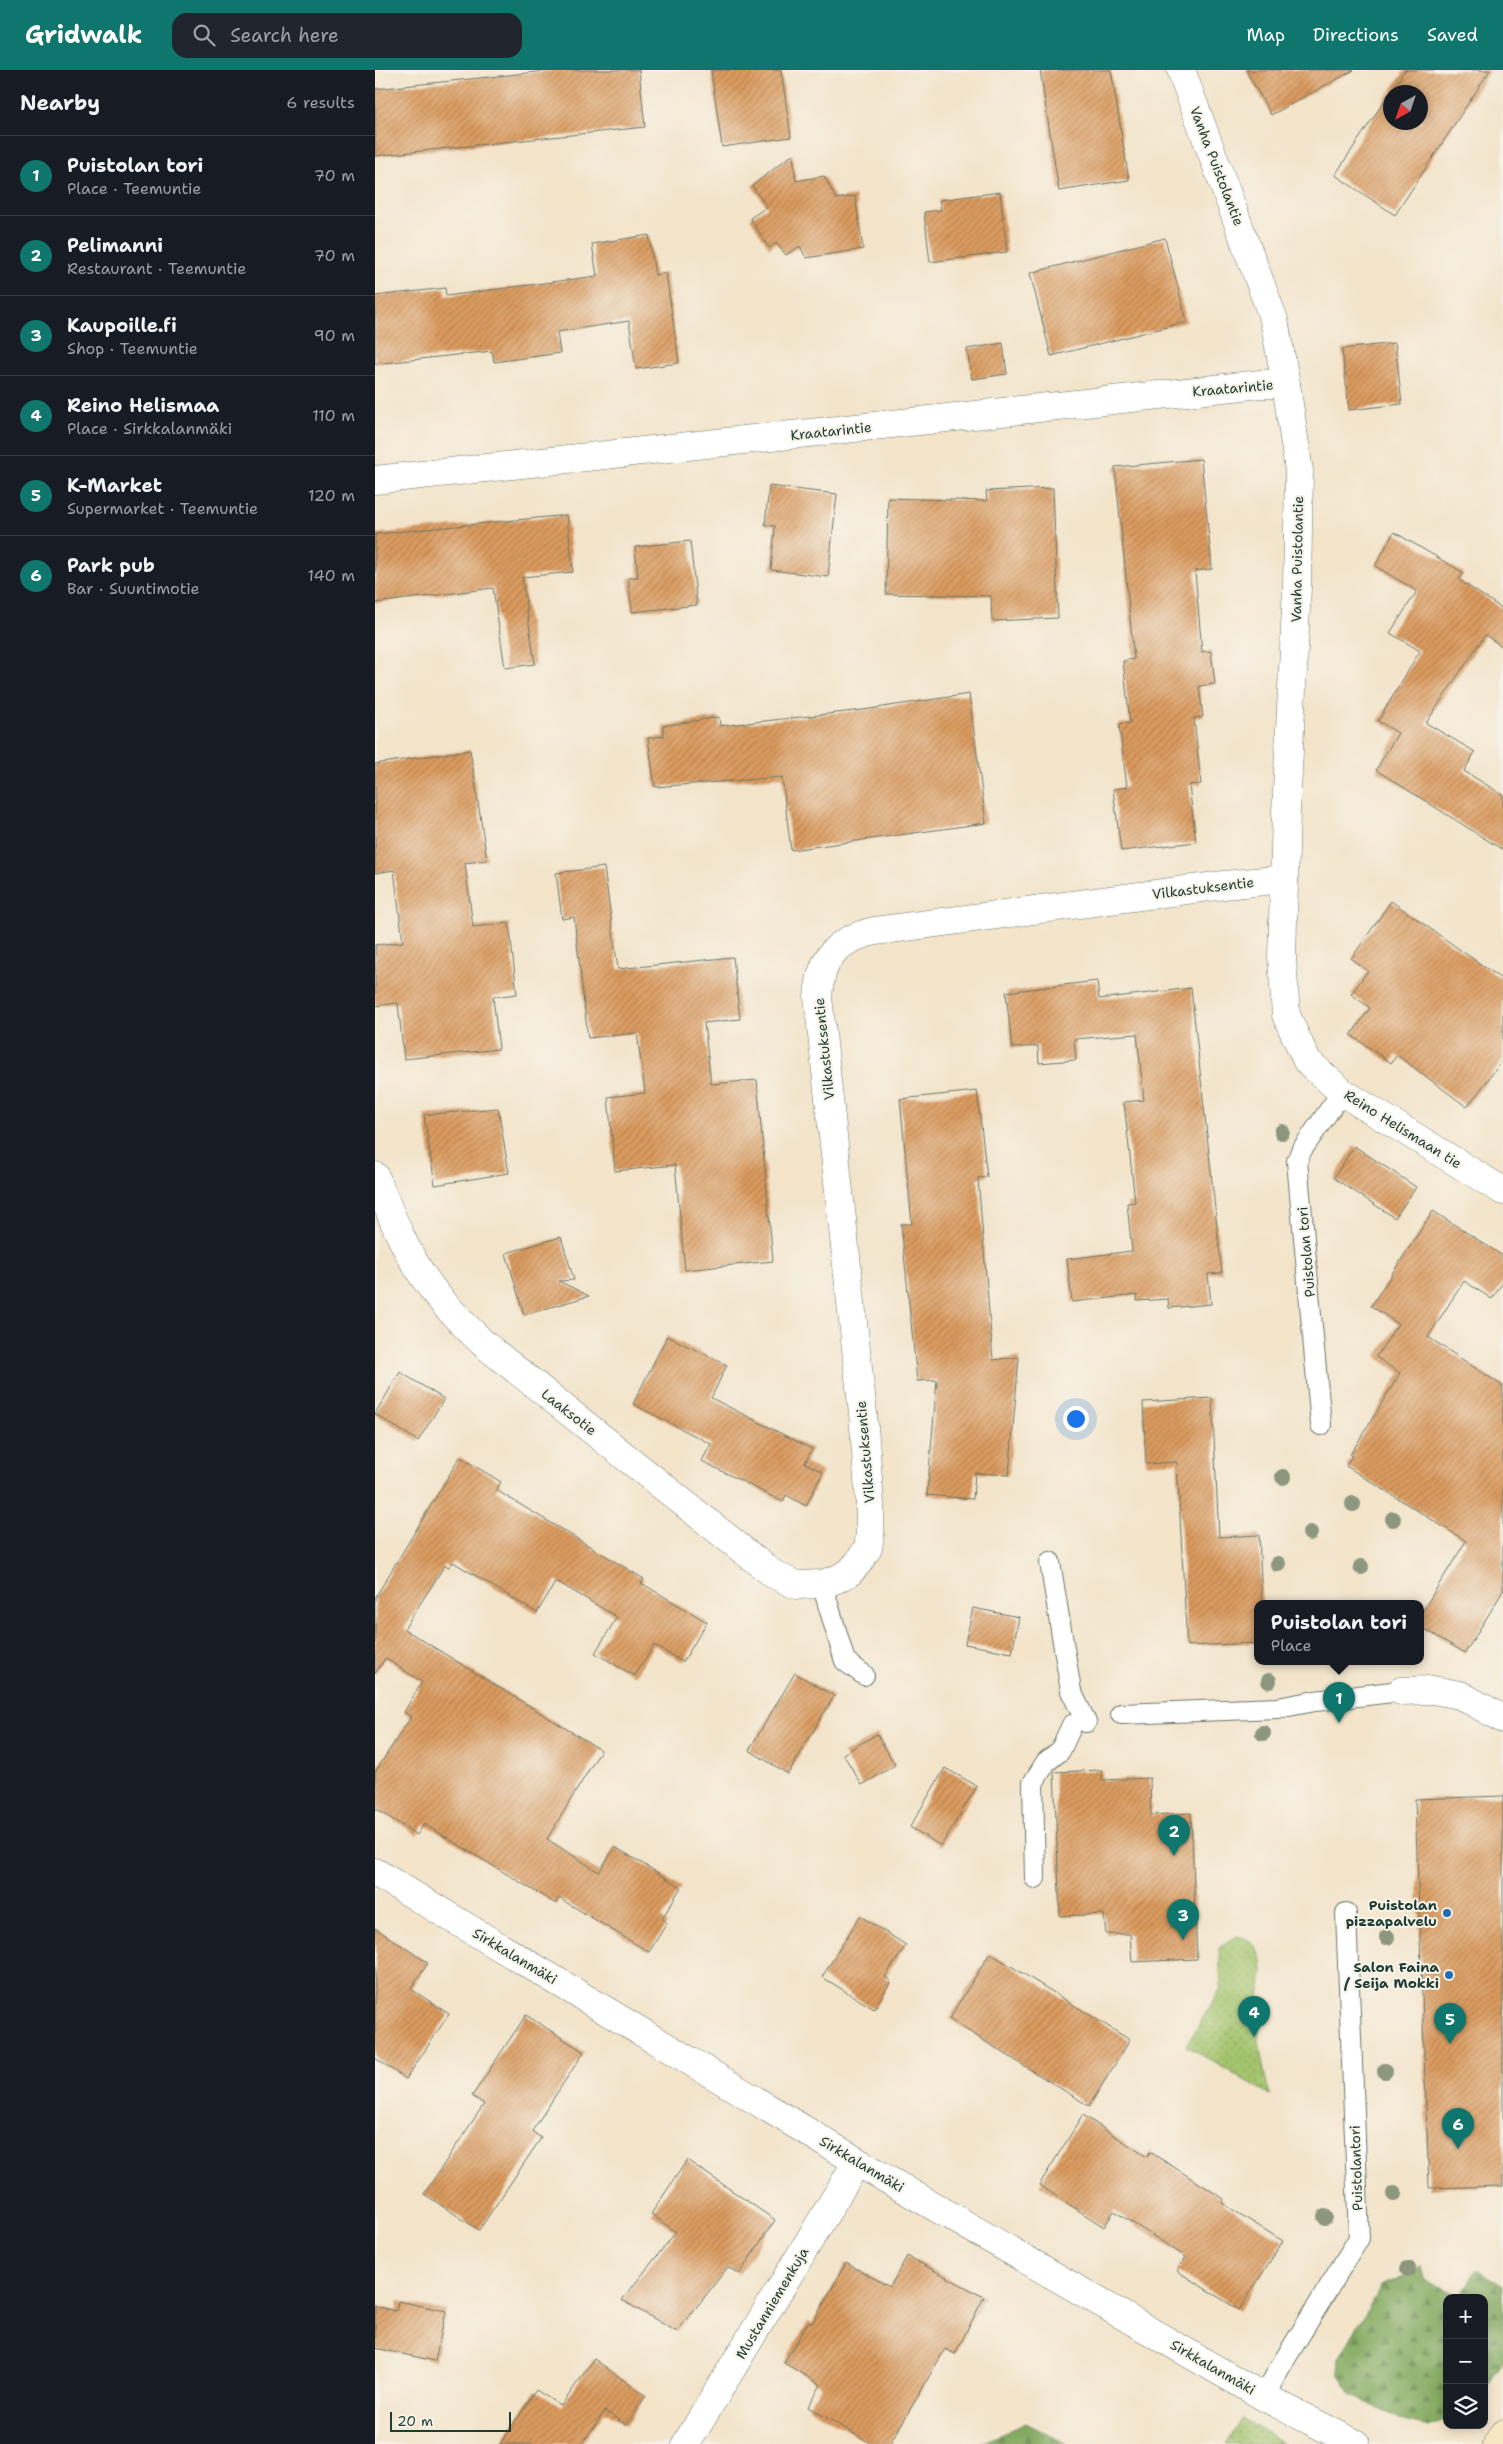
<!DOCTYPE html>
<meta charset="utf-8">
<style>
:root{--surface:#171b24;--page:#20242c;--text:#f1f3f6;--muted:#9ea1a6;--line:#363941;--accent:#0f766e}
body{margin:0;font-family:"Shantell Sans",sans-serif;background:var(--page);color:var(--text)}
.controls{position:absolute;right:15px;bottom:15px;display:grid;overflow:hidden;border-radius:10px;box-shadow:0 2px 8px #0003}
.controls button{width:45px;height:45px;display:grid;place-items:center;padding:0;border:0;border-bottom:1px solid var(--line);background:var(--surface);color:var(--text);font:25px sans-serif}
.compass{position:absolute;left:1008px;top:15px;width:45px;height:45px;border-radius:50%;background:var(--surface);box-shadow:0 2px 8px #0003;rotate:220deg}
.scale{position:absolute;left:15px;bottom:12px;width:121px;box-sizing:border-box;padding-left:5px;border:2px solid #1f3d34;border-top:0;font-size:14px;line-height:18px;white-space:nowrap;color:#1f3d34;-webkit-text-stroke:4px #f7f3e8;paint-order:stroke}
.you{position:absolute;left:700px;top:1348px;width:18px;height:18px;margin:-12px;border:4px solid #fff;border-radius:50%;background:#1a73e8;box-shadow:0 0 0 8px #1a73e833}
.badge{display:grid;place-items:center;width:32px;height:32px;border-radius:50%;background:var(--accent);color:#fff;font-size:16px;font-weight:700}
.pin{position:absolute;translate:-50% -41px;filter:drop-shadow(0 1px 2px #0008)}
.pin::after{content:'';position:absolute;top:26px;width:18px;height:15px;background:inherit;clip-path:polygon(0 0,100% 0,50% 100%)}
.popup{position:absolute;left:879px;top:1530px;width:170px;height:65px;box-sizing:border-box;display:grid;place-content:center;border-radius:10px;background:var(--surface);filter:drop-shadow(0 1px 4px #0005);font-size:16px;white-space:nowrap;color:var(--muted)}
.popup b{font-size:19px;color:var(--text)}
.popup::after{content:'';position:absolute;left:50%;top:100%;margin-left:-10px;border:10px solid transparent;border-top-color:var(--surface)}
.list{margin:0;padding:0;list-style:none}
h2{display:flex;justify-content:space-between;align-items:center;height:65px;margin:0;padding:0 20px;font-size:21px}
h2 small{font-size:16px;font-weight:400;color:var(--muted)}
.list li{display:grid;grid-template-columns:32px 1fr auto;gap:15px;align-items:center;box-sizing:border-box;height:80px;padding:0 20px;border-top:1px solid var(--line)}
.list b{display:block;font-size:19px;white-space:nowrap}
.list p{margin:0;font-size:16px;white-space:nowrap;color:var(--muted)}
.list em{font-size:16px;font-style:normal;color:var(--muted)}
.icon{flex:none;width:28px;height:28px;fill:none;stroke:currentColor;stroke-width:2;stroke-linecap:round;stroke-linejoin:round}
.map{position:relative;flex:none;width:1128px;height:2374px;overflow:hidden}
header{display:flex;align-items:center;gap:30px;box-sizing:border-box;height:70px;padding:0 25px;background:var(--accent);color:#fff}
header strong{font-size:24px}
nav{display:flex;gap:28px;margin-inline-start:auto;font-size:18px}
.search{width:350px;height:45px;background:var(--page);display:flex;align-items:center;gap:12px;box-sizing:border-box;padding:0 18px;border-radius:15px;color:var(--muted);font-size:19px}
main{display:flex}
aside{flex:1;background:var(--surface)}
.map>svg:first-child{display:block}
</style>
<header>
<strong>Gridwalk</strong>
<div class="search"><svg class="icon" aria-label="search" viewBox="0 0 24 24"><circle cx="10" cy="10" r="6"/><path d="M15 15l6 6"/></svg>Search here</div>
<nav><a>Map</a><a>Directions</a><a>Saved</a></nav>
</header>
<main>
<aside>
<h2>Nearby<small>6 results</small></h2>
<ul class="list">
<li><span class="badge">1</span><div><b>Puistolan tori</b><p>Place · Teemuntie</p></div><em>70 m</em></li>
<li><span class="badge">2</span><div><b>Pelimanni</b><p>Restaurant · Teemuntie</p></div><em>70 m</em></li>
<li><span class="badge">3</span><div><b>Kaupoille.fi</b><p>Shop · Teemuntie</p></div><em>90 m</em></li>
<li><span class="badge">4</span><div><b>Reino Helismaa</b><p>Place · Sirkkalanmäki</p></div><em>110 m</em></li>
<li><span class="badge">5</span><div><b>K-Market</b><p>Supermarket · Teemuntie</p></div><em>120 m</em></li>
<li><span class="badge">6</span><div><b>Park pub</b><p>Bar · Suuntimotie</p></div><em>140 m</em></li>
</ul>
</aside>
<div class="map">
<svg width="1128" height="2374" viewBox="0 0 1128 2374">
<defs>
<pattern id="forest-firs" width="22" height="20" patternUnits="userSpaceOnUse" patternTransform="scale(1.25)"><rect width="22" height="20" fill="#83aa61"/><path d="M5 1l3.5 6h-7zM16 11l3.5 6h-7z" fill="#6b8c51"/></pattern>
<pattern id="park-dots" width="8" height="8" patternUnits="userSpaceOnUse" patternTransform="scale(1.25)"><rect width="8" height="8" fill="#a4c56e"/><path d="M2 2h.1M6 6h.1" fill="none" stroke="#85a15b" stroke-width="1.8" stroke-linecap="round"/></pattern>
<pattern id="building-hatch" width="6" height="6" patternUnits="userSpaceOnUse" patternTransform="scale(1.25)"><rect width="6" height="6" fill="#dc9b5f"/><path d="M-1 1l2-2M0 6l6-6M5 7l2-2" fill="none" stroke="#b2804f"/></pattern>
</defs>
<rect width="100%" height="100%" fill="#f7f3e8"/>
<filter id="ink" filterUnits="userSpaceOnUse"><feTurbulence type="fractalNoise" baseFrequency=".02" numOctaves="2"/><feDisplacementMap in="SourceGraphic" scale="10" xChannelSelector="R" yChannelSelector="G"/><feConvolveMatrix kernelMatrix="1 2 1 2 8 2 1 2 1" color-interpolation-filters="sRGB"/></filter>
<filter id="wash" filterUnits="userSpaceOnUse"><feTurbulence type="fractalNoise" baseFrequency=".0096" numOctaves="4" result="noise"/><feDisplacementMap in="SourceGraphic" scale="20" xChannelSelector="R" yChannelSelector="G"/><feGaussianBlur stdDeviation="1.12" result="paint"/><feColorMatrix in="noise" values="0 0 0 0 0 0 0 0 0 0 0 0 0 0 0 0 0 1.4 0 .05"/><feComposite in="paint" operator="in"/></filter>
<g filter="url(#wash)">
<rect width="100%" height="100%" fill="#f3e4ca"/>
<g fill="url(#forest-firs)" stroke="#51744a">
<path d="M 1046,2197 L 1049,2210 L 1085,2227 L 1102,2199 L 1128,2216 L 1128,2291 L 1109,2321 L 1109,2228 L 1072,2228 L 1072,2350 L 1053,2357 L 1029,2351 L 976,2325 L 963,2303 L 964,2288 L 1007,2216 Z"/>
<path d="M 651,2353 L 692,2374 L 605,2374 Z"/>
</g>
<g fill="url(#park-dots)" stroke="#628151">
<path d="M 862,1866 C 878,1869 882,1877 887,1891 C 890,1904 884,1924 883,1938 C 882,1967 887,1997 895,2025 L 811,1976 L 846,1918 L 844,1878 Z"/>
<path d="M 867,2348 L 908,2374 L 851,2374 Z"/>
</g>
<g id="blocks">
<g fill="url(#building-hatch)" fill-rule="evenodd">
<path d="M 181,0 L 264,0 L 270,57 L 0,86 L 0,19 Z"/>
<path d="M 336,0 L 406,0 L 416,67 L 347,77 Z"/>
<path d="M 665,0 L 736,0 L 754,110 L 684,121 Z"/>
<path d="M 871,0 L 979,0 L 896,45 Z"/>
<path d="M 1030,0 L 1115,0 L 1020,145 L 960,105 ZM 1016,22 L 1046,22 L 1046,52 L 1016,52 Z"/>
<path d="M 418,84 L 421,111 L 449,106 L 461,129 L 480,126 L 488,179 L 431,188 L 425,176 L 411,185 L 401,173 L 394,178 L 375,148 L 392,137 L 377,116 Z"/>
<path d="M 625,122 L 632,182 L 555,192 L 549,142 L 566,140 L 564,130 Z"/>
<path d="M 274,165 L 280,205 L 291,203 L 304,293 L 261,299 L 254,251 L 182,262 L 185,283 L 119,292 L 117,281 L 0,294 L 0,226 L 70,218 L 71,226 L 222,206 L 217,174 Z"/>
<path d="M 790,168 L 812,252 L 676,286 L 655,203 Z"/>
<path d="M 628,273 L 632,304 L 597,309 L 592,279 Z"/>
<path d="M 1020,273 L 1027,334 L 974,340 L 967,279 Z"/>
<path d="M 826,389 L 837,499 L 820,501 L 827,582 L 836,581 L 840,614 L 824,616 L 828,647 L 819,648 L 826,714 L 814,715 L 821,772 L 746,781 L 738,719 L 752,717 L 744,654 L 755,653 L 748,591 L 759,589 L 740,397 Z"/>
<path d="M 394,416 L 462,424 L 453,507 L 396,500 L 400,456 L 390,455 Z"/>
<path d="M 678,418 L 683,548 L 617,551 L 616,526 L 511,524 L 513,428 L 612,431 L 611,421 Z"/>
<path d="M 192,445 L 198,502 L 147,507 L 160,594 L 130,598 L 118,518 L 0,533 L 0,464 Z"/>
<path d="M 1019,462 L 1089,503 L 1084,510 L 1128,539 L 1128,577 L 1110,565 L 1051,653 L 1100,682 L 1089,701 L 1128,725 L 1128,780 L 1001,700 L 1023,663 L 1003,651 L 1045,581 L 1015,563 L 1042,521 L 1000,496 Z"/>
<path d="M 315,471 L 322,535 L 257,542 L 253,508 L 263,507 L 260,477 Z"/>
<path d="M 594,624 L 611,753 L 416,780 L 407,707 L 280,717 L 273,668 L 289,666 L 288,656 L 344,647 L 345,656 L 488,640 Z"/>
<path d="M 95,680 L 112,790 L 90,793 L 98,857 L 134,853 L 142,924 L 118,927 L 124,979 L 29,989 L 23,933 L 0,936 L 0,875 L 28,872 L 19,800 L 0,803 L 0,694 Z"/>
<path d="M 229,797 L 243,899 L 358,887 L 365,949 L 329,953 L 336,1014 L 382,1010 L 398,1191 L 310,1200 L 300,1095 L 240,1101 L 233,1027 L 270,1023 L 262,963 L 213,968 L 199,847 L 187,849 L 181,803 Z"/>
<path d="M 1016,831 L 1128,910 L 1128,990 L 1092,1037 L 1022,985 L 1016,993 L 976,965 L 995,938 L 976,924 L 993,901 L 976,889 Z"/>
<path d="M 722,911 L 724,929 L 816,918 L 847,1203 L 833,1204 L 836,1234 L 794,1238 L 793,1229 L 762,1231 L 762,1225 L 697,1232 L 692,1189 L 757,1181 L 752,1133 L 760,1132 L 749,1032 L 769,1030 L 762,964 L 699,969 L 701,990 L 664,993 L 663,976 L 637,978 L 631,922 Z"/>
<path d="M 602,1021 L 612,1107 L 603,1108 L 618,1290 L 644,1287 L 634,1405 L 600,1403 L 598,1429 L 552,1425 L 562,1310 L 542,1311 L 526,1154 L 537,1154 L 525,1029 Z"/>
<path d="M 123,1038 L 134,1103 L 60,1115 L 49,1045 Z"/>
<path d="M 979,1076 L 1041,1117 L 1020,1148 L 959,1108 Z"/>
<path d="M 1058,1141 L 1128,1186 L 1128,1212 L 1117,1229 L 1089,1211 L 1053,1267 L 1128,1316 L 1128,1521 L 1090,1583 L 1045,1556 L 1045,1545 L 1091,1471 L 971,1396 L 977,1386 L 975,1385 L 1025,1303 L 1001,1287 L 1023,1254 L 996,1236 Z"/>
<path d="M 186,1167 L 199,1210 L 184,1211 L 214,1226 L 149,1245 L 131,1183 Z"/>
<path d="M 292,1266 L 352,1295 L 336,1328 L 437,1379 L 430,1393 L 448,1402 L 431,1436 L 411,1425 L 408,1432 L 327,1391 L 336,1374 L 258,1334 Z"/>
<path d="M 25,1302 L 69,1329 L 43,1371 L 0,1344 Z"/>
<path d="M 837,1328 L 844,1467 L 884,1465 L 887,1534 L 883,1534 L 883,1573 L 812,1576 L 802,1392 L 771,1394 L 768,1332 Z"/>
<path d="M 85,1387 L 126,1412 L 121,1420 L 269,1509 L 266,1513 L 332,1552 L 308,1592 L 279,1575 L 260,1606 L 220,1583 L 242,1547 L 181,1511 L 162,1543 L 78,1492 L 74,1497 L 70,1495 L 29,1559 L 226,1680 L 172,1769 L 224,1802 L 240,1777 L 306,1817 L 287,1849 L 292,1853 L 274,1882 L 184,1828 L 181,1834 L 49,1754 L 42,1765 L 0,1738 L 0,1702 L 36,1647 L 29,1642 L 47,1612 L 10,1588 L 0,1604 L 0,1528 Z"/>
<path d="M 598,1538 L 644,1547 L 637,1583 L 590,1574 Z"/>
<path d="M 420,1603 L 459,1626 L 413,1704 L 374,1680 Z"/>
<path d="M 502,1664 L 520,1695 L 487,1715 L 468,1684 Z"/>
<path d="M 570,1698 L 602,1716 L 566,1776 L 535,1757 Z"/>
<path d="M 727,1700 L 727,1710 L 775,1708 L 776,1745 L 816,1743 L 822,1889 L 757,1892 L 755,1864 L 731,1864 L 729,1844 L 685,1846 L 679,1702 Z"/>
<path d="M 1128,1726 L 1128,2116 L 1054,2118 L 1040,1729 Z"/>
<path d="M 485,1846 L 531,1875 L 510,1907 L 516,1911 L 499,1939 L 447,1907 Z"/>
<path d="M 0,1858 L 53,1893 L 36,1919 L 74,1944 L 31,2009 L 0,1988 Z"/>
<path d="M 615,1883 L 755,1970 L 714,2036 L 574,1949 Z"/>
<path d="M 151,1945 L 209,1982 L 157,2061 L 166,2068 L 104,2160 L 49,2124 L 109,2034 L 97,2026 Z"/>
<path d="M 708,2045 L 772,2087 L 775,2082 L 849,2129 L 847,2133 L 908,2171 L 864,2240 L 802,2201 L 811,2187 L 739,2141 L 729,2157 L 664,2115 Z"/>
<path d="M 312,2090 L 400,2150 L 364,2204 L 353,2197 L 302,2262 L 247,2230 L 301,2162 L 276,2144 Z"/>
<path d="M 532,2186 L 609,2227 L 580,2284 L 570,2279 L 515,2374 L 497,2374 L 433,2337 L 446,2315 L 409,2293 L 433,2252 L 437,2254 L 471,2193 L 515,2217 Z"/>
<path d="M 23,2231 L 71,2241 L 60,2291 L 0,2278 L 0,2236 L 21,2241 Z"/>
<path d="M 219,2289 L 271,2326 L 251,2355 L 230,2341 L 207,2374 L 125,2374 L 161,2320 L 186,2336 Z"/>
</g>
</g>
</g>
<g filter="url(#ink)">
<use href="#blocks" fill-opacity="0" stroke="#697768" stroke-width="1"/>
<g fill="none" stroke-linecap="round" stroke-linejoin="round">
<g stroke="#697768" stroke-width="22">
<g id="service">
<path d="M 946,1355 L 922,1091 L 926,1081 L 967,1022"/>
<path d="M 675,1492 L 696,1621 L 711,1652"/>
<path d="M 447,1514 L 470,1591 L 489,1605"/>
<path d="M 746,1644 L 903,1638 L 940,1631 L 1026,1621"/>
<path d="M 660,1808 L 658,1713 L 671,1692 L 685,1681 L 697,1655"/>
<path d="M 889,2327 L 904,2299 L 984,2168 L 971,1843"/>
</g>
</g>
<g stroke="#697768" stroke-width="29">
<g id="minor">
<path d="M 806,0 L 899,250 L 911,314 L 924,401 L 922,517 L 911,742 L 907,888 L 911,945 L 932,991 L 967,1022 L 1128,1121"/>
<path d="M 0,410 L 886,314 L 911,314"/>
<path d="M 0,1106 C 14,1139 26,1173 46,1203 C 63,1230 87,1253 110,1275 L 398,1504 L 421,1515 L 447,1514 L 462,1509 L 475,1502 L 483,1493 L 493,1478 L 495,1465 L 495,1434 L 488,1344 L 443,927 C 446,887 461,870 500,861 L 849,815 L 909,809"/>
<path d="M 1026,1621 L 1058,1620 L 1085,1625 L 1128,1649"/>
<path d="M 311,2374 L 482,2092"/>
</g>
</g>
<g stroke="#697768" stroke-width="29">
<path id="tertiary" d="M 0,1802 L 508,2107 L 889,2327 L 981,2374"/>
</g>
<g stroke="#697768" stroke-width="29">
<path id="secondary" d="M 1122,2374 L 1128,2364"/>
</g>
<use href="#service" stroke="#fff" stroke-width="20"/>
<use href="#minor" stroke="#fff" stroke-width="28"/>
<use href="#tertiary" stroke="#fff" stroke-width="28"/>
<use href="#secondary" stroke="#f7e8c3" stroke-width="28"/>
</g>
<g fill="#8d977e">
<circle cx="907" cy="1062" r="8"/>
<circle cx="908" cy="1407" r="8"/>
<circle cx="978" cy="1434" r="8"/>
<circle cx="1018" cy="1449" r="8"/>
<circle cx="935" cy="1463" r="8"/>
<circle cx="903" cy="1494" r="8"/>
<circle cx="986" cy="1497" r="8"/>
<circle cx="894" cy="1611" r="8"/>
<circle cx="888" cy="1663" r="8"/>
<circle cx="1012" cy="1867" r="8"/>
<circle cx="1010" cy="2001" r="8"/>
<circle cx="1019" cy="2124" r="8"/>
<circle cx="950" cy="2147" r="8"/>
<circle cx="1033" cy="2199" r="8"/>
</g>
</g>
<g fill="#1f6fb2" stroke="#f7f3e8" stroke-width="2">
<circle cx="1072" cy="1843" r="5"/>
<circle cx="1074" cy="1905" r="5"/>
</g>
<g text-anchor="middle" stroke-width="4" stroke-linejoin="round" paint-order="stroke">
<g font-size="14" fill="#1f3d34" stroke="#f7f3e8">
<text transform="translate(842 96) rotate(69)" y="5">Vanha Puistolantie</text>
<text transform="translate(858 318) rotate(-5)" y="5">Kraatarintie</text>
<text transform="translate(456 361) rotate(-6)" y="5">Kraatarintie</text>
<text transform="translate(922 489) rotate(-89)" y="5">Vanha Puistolantie</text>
<text transform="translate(828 818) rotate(-7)" y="5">Vilkastuksentie</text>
<text transform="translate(449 979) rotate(-96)" y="5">Vilkastuksentie</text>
<text transform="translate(1028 1059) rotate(32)" y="5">Reino Helismaan tie</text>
<text transform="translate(931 1182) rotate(-95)" y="5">Puistolan tori</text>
<text transform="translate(194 1342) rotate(38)" y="5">Laaksotie</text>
<text transform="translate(490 1382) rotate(-95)" y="5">Vilkastuksentie</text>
<text transform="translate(140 1886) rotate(31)" y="5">Sirkkalanmäki</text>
<text transform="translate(487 2094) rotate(31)" y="5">Sirkkalanmäki</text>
<text transform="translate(981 2098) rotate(-92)" y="5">Puistolantori</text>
<text transform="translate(397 2233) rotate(-59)" y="5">Mustanniemenkuja</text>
<text transform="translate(838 2297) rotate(30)" y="5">Sirkkalanmäki</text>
</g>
<g font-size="14" font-weight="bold" fill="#1f3d34" stroke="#f7f3e8" text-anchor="end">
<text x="1062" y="1840">Puistolan<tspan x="1062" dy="16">pizzapalvelu</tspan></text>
<text x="1064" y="1902">Salon Faina<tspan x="1064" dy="16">/ Seija Mokki</tspan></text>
</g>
</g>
</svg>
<div class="controls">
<button>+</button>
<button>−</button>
<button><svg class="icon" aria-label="layers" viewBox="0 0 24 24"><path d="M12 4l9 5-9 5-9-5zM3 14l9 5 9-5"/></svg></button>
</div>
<svg class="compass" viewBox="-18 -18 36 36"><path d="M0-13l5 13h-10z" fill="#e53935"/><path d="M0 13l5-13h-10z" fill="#9ea1a6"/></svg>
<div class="scale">20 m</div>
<div class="you"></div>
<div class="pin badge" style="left:964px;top:1653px">1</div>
<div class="popup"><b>Puistolan tori</b>Place</div>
<div class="pin badge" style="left:799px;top:1786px">2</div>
<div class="pin badge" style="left:808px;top:1870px">3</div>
<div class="pin badge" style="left:879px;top:1967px">4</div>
<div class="pin badge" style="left:1075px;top:1974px">5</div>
<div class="pin badge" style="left:1083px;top:2079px">6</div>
</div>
</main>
